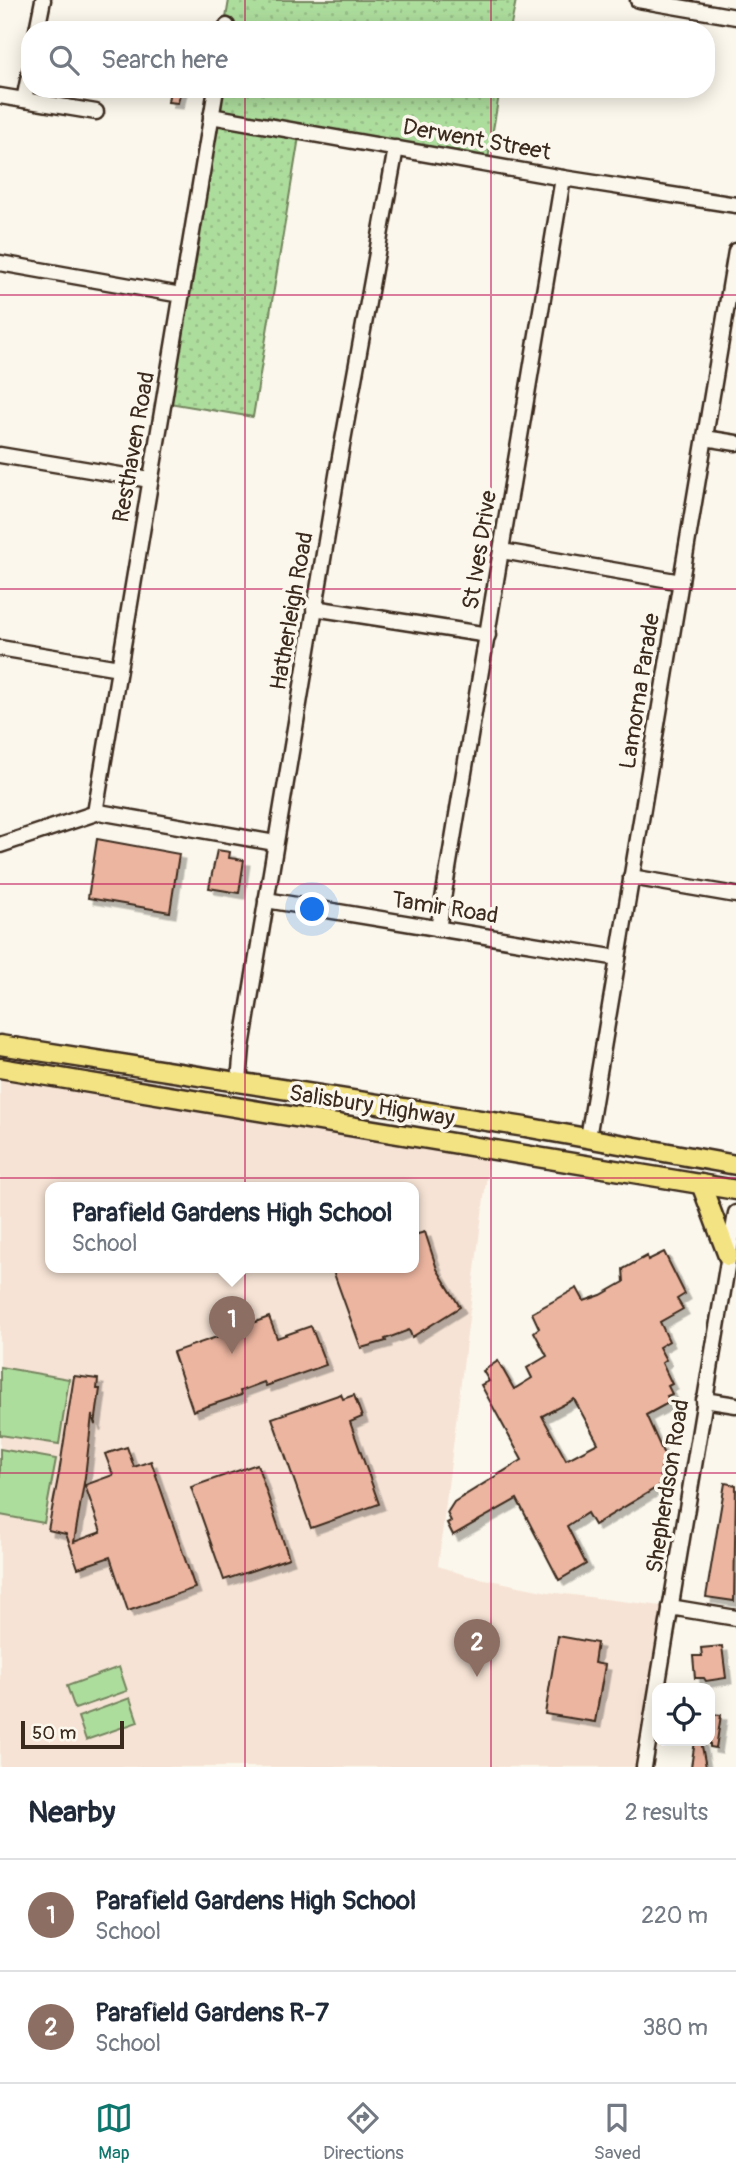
<!DOCTYPE html>
<style>
:root{--surface:#fff;--page:#f6f6f7;--text:#1f2937;--muted:#747a83;--line:#e0e1e3;--accent:#0f766e}
body{margin:0;font-family:Pangolin,sans-serif;background:var(--page);color:var(--text)}
.controls{position:absolute;right:21px;bottom:21px;display:grid;overflow:hidden;border-radius:14px;box-shadow:0 4px 18px #0003}
.controls button{width:63px;height:63px;display:grid;place-items:center;padding:0;border:0;border-bottom:2px solid var(--line);background:var(--surface);color:var(--text);font:35px sans-serif}
.scale{position:absolute;left:21px;bottom:18px;width:103px;box-sizing:border-box;padding-left:7px;border:4px solid #3b2a1e;border-top:0;font-size:19px;line-height:24px;white-space:nowrap;color:#3b2a1e;-webkit-text-stroke:5px #fbf7ec;paint-order:stroke}
.you{position:absolute;left:313px;top:910px;width:24px;height:24px;margin:-18px;border:5px solid #fff;border-radius:50%;background:#1a73e8;box-shadow:0 0 0 10px #1a73e833}
.badge{display:grid;place-items:center;width:46px;height:46px;border-radius:50%;background:var(--accent);color:#fff;font-size:23px;font-weight:700}
.pin{position:absolute;translate:-50% -58px;filter:drop-shadow(0 2px 4px #0008)}
.pin::after{content:'';position:absolute;top:37px;width:24px;height:21px;background:inherit;clip-path:polygon(0 0,100% 0,50% 100%)}
.popup{position:absolute;left:45px;top:1182px;width:374px;height:91px;box-sizing:border-box;display:grid;place-content:center;border-radius:14px;background:var(--surface);filter:drop-shadow(0 2px 5px #0005);font-size:23px;white-space:nowrap;color:var(--muted)}
.popup b{font-size:26px;color:var(--text)}
.popup::after{content:'';position:absolute;left:50%;top:100%;margin-left:-14px;border:14px solid transparent;border-top-color:var(--surface)}
.list{margin:0;padding:0;list-style:none}
h2{display:flex;justify-content:space-between;align-items:center;height:91px;margin:0;padding:0 28px;font-size:30px}
h2 small{font-size:23px;font-weight:400;color:var(--muted)}
.list li{display:grid;grid-template-columns:46px 1fr auto;gap:21px;align-items:center;box-sizing:border-box;height:112px;padding:0 28px;border-top:2px solid var(--line)}
.list b{display:block;font-size:26px;white-space:nowrap}
.list p{margin:0;font-size:23px;white-space:nowrap;color:var(--muted)}
.list em{font-size:23px;font-style:normal;color:var(--muted)}
.icon{flex:none;width:38px;height:38px;fill:none;stroke:currentColor;stroke-width:2;stroke-linecap:round;stroke-linejoin:round}
.map{position:relative;flex:none;width:736px;height:1767px;overflow:hidden}
.search{position:absolute;background:var(--surface);box-shadow:0 4px 18px #0003;left:21px;right:21px;top:21px;height:77px;display:flex;align-items:center;gap:18px;box-sizing:border-box;padding:0 24px;border-radius:28px;color:var(--muted);font-size:26px}
.sheet{height:315px;background:var(--surface)}
nav{display:flex;justify-content:space-around;align-items:center;box-sizing:border-box;height:98px;border-top:2px solid var(--line);background:var(--surface);font-size:19px;color:var(--muted)}
nav a{display:grid;justify-items:center;gap:4px}
nav .on{color:var(--accent)}
.map>svg:first-child{display:block}
</style>
<div class="map">
<svg width="736" height="1767" viewBox="0 0 736 1767">
<defs>
<pattern id="park-dots" width="8" height="8" patternUnits="userSpaceOnUse" patternTransform="scale(1.75)"><rect width="8" height="8" fill="#addd9d"/><path d="M2 2h.1M6 6h.1" fill="none" stroke="#96be87" stroke-width="1.8" stroke-linecap="round"/></pattern>
<filter id="shadow"><feDropShadow dx="5.5" dy="5.5" stdDeviation="0" flood-color="#0004"/></filter>
</defs>
<rect width="100%" height="100%" fill="#fbf7ec"/>
<filter id="ink" filterUnits="userSpaceOnUse"><feTurbulence type="fractalNoise" baseFrequency=".0143" numOctaves="2"/><feDisplacementMap in="SourceGraphic" scale="14" xChannelSelector="R" yChannelSelector="G"/><feConvolveMatrix kernelMatrix="1 2 1 2 8 2 1 2 1" color-interpolation-filters="sRGB"/></filter>
<g filter="url(#ink)">
<path fill="#f6e3d5" fill-rule="evenodd" d="M 0,1068 L 490,1150 L 438,1566 L 465,1575 L 548,1592 L 670,1607 L 644,1767 L 0,1767 ZM 50,1188 L 414,1188 L 414,1268 L 50,1268 Z"/>
<g fill="url(#park-dots)" stroke="#74845e" stroke-width="2">
<path d="M 229,0 L 516,0 L 510,30 L 224,30 Z"/>
<path d="M 215,89 L 500,89 L 487,165 L 300,131 L 253,417 L 163,402 Z"/>
</g>
<g fill="#addd9d" stroke="#74845e" stroke-width="2">
<path d="M 0,1367 L 69,1379 L 59,1444 L 0,1435 Z"/>
<path d="M 0,1449 L 56,1459 L 44,1523 L 0,1515 Z"/>
<path d="M 119,1667 L 127,1691 L 75,1709 L 67,1686 Z"/>
<path d="M 130,1698 L 138,1722 L 86,1740 L 78,1717 Z"/>
</g>
<g fill="#ecb5a0" stroke="#3b2a1e" stroke-width="2" fill-rule="evenodd" filter="url(#shadow)">
<path d="M 170,89 L 181,89 L 178,103 L 168,102 Z"/>
<path d="M 97,839 L 179,854 L 170,912 L 88,898 Z"/>
<path d="M 217,850 L 230,852 L 229,858 L 244,860 L 239,893 L 209,888 Z"/>
<path d="M 425,1232 L 437,1269 L 460,1307 L 412,1337 L 409,1330 L 385,1339 L 386,1341 L 361,1348 L 332,1268 L 414,1268 L 414,1235 Z"/>
<path d="M 664,1252 L 685,1294 L 677,1299 L 683,1309 L 660,1322 L 669,1341 L 659,1347 L 666,1360 L 662,1363 L 672,1384 L 668,1386 L 672,1394 L 667,1396 L 670,1402 L 646,1415 L 666,1459 L 662,1462 L 660,1475 L 664,1483 L 594,1525 L 587,1513 L 567,1526 L 586,1564 L 559,1580 L 517,1499 L 453,1535 L 447,1523 L 451,1521 L 447,1513 L 454,1502 L 522,1460 L 481,1385 L 489,1381 L 483,1371 L 498,1361 L 514,1389 L 532,1378 L 527,1368 L 547,1356 L 534,1332 L 539,1328 L 532,1313 L 577,1288 L 584,1301 L 601,1295 L 624,1282 L 623,1269 L 647,1256 L 648,1260 ZM 574,1399 L 598,1443 L 566,1460 L 542,1416 Z"/>
<path d="M 269,1317 L 277,1338 L 311,1326 L 326,1365 L 266,1386 L 264,1382 L 240,1391 L 241,1395 L 193,1411 L 173,1352 L 220,1336 L 218,1331 L 245,1321 L 247,1325 Z"/>
<path d="M 74,1376 L 98,1379 L 97,1389 L 100,1389 L 95,1425 L 92,1415 L 85,1477 L 74,1542 L 101,1532 L 85,1485 L 113,1475 L 105,1454 L 127,1447 L 134,1467 L 151,1461 L 195,1588 L 128,1611 L 110,1557 L 78,1568 L 66,1534 L 48,1530 L 59,1473 Z"/>
<path d="M 341,1394 L 343,1399 L 354,1395 L 362,1417 L 350,1422 L 379,1504 L 311,1528 L 272,1418 Z"/>
<path d="M 257,1464 L 289,1558 L 224,1580 L 191,1487 Z"/>
<path d="M 725,1483 L 736,1485 L 734,1601 L 706,1597 Z"/>
<path d="M 558,1636 L 597,1643 L 594,1663 L 605,1665 L 595,1722 L 545,1714 Z"/>
<path d="M 722,1646 L 726,1678 L 706,1681 L 704,1678 L 695,1678 L 693,1656 L 702,1656 L 701,1648 Z"/>
<path d="M 710,1714 L 721,1715 L 716,1748 L 710,1747 Z"/>
<path d="M 695,1741 L 701,1741 L 706,1767 L 691,1767 Z"/>
</g>
<g fill="none" stroke-linecap="round" stroke-linejoin="round">
<g stroke="#3b2a1e" stroke-width="19">
<g id="minor">
<path d="M 638,0 L 736,17"/>
<path d="M 37,30 L 43,0"/>
<path d="M 226,30 L 227,26"/>
<path d="M 30,71 L 24,100 L 96,112"/>
<path d="M 0,96 L 24,100"/>
<path d="M 211,116 L 563,178 L 736,205"/>
<path d="M 0,263 L 181,295"/>
<path d="M 705,438 L 736,443"/>
<path d="M 0,455 L 150,480"/>
<path d="M 502,551 L 681,582"/>
<path d="M 314,608 L 488,635"/>
<path d="M 0,648 L 119,668"/>
<path d="M 95,813 L 216,89"/>
<path d="M 0,845 L 99,812 L 275,843"/>
<path d="M 631,877 L 736,895"/>
<path d="M 266,900 L 618,958"/>
<path d="M 438,929 L 563,178"/>
<path d="M 239,1082 L 242,1047 L 340,457 L 396,148"/>
<path d="M 588,1138 L 736,251"/>
<path d="M 704,1400 L 736,1405"/>
<path d="M 670,1607 L 736,1618"/>
<path d="M 644,1767 L 736,1213"/>
</g>
</g>
<g stroke="#3b2a1e" stroke-width="23">
<g id="major">
<path d="M 0,1045 L 525,1127 L 736,1165"/>
<path d="M 0,1068 L 736,1190"/>
<path d="M 701,1184 L 728,1256"/>
</g>
</g>
<use href="#minor" stroke="#fbf7ec" stroke-width="14"/>
<use href="#major" stroke="#f4e382" stroke-width="18"/>
</g>
</g>
<path fill="none" stroke="#c2185b" stroke-width="2" stroke-opacity="0.55" d="M 245,0 L 245,30M 491,0 L 491,30M 245,89 L 245,1767M 491,89 L 491,1767M 0,295 L 736,295M 0,589 L 736,589M 0,884 L 736,884M 0,1178 L 736,1178M 0,1473 L 736,1473"/>
<g text-anchor="middle" stroke-width="7" stroke-linejoin="round" paint-order="stroke">
<g font-size="23" fill="#3b2a1e" stroke="#fbf7ec">
<text transform="translate(477 139) rotate(10)" y="8">Derwent Street</text>
<text transform="translate(133 447) rotate(-80)" y="8">Resthaven Road</text>
<text transform="translate(479 550) rotate(-81)" y="8">St Ives Drive</text>
<text transform="translate(291 611) rotate(-80)" y="8">Hatherleigh Road</text>
<text transform="translate(639 691) rotate(-81)" y="8">Lamorna Parade</text>
<text transform="translate(445 907) rotate(9)" y="8">Tamir Road</text>
<text transform="translate(372 1105) rotate(9)" y="8">Salisbury Highway</text>
<text transform="translate(667 1486) rotate(-81)" y="8">Shepherdson Road</text>
</g>
</g>
</svg>
<div class="controls">
<button><svg class="icon" aria-label="locate" viewBox="0 0 24 24"><circle cx="12" cy="12" r="6"/><path d="M12 2v4M12 18v4M2 12h4M18 12h4"/></svg></button>
</div>
<div class="scale">50 m</div>
<div class="you"></div>
<div class="pin badge" style="left:232px;top:1354px;background:#8d6e63">1</div>
<div class="popup"><b>Parafield Gardens High School</b>School</div>
<div class="pin badge" style="left:477px;top:1677px;background:#8d6e63">2</div>
<div class="search"><svg class="icon" aria-label="search" viewBox="0 0 24 24"><circle cx="10" cy="10" r="6"/><path d="M15 15l6 6"/></svg>Search here</div>
</div>
<section class="sheet">
<h2>Nearby<small>2 results</small></h2>
<ul class="list">
<li><span class="badge" style="background:#8d6e63">1</span><div><b>Parafield Gardens High School</b><p>School</p></div><em>220 m</em></li>
<li><span class="badge" style="background:#8d6e63">2</span><div><b>Parafield Gardens R-7</b><p>School</p></div><em>380 m</em></li>
</ul>
</section>
<nav>
<a class="on"><svg class="icon" aria-label="map" viewBox="0 0 24 24"><path d="M3 6l6-2 6 2 6-2v14l-6 2-6-2-6 2zM9 4v14M15 6v14"/></svg>Map</a>
<a><svg class="icon" aria-label="directions" viewBox="0 0 24 24"><path d="M12 3l9 9-9 9-9-9zM9 14v-3h6M13 9l2 2-2 2"/></svg>Directions</a>
<a><svg class="icon" aria-label="saved" viewBox="0 0 24 24"><path d="M7 4h10v16l-5-4-5 4z"/></svg>Saved</a>
</nav>
